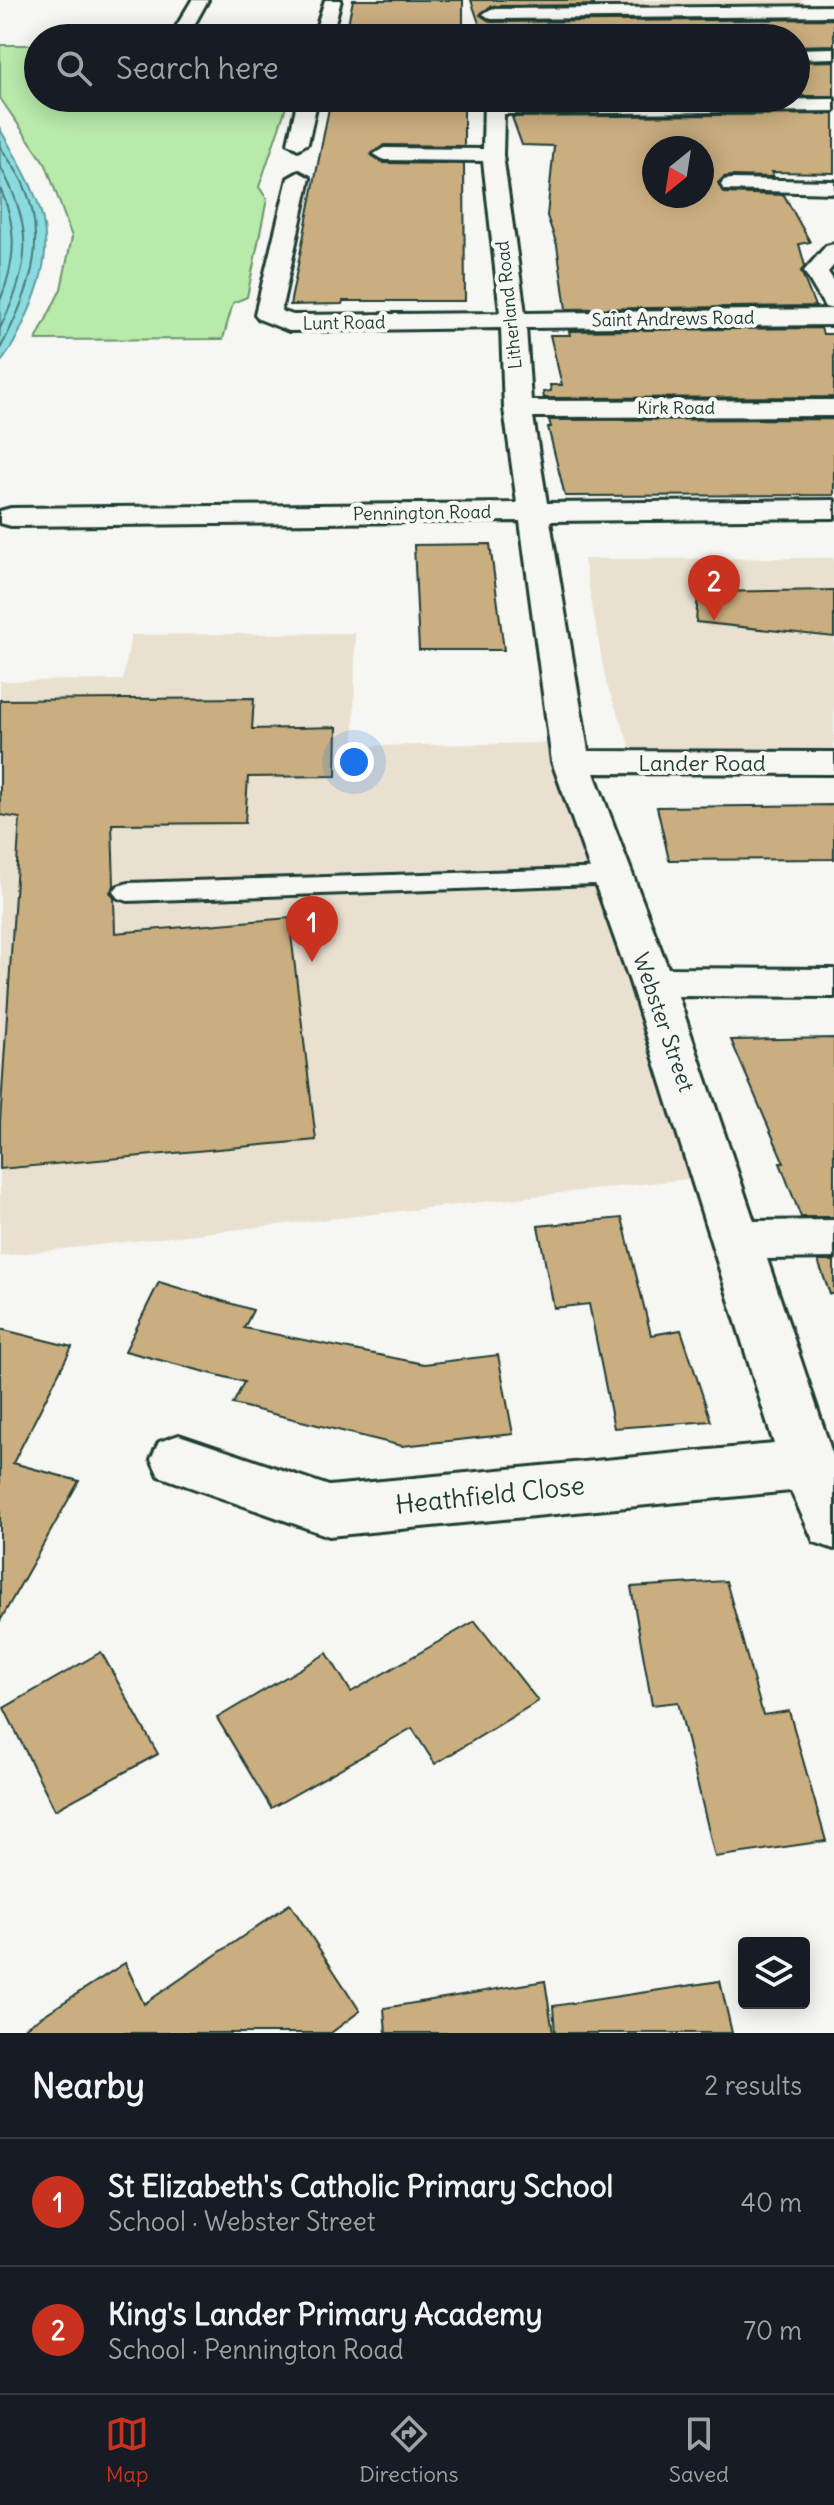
<!DOCTYPE html>
<meta charset="utf-8">
<style>
:root{--surface:#171b24;--page:#242831;--text:#f1f3f6;--muted:#9ea1a6;--line:#363941;--accent:#c8321e}
body{margin:0;font-family:Delius,sans-serif;background:var(--page);color:var(--text)}
.controls{position:absolute;right:24px;bottom:24px;display:grid;overflow:hidden;border-radius:8px;box-shadow:0 4px 20px #0003}
.controls button{width:72px;height:72px;display:grid;place-items:center;padding:0;border:0;border-bottom:2px solid var(--line);background:var(--surface);color:var(--text);font:40px sans-serif}
.compass{position:absolute;left:642px;top:136px;width:72px;height:72px;border-radius:50%;background:var(--surface);box-shadow:0 4px 20px #0003;rotate:210deg}
.you{position:absolute;left:354px;top:762px;width:28px;height:28px;margin:-20px;border:6px solid #fff;border-radius:50%;background:#1a73e8;box-shadow:0 0 0 12px #1a73e833}
.badge{display:grid;place-items:center;width:52px;height:52px;border-radius:50%;background:var(--accent);color:#fff;font-size:26px;font-weight:700}
.pin{position:absolute;translate:-50% -66px;filter:drop-shadow(0 2px 4px #0008)}
.pin::after{content:'';position:absolute;top:42px;width:28px;height:24px;background:inherit;clip-path:polygon(0 0,100% 0,50% 100%)}
.list{margin:0;padding:0;list-style:none}
h2{display:flex;justify-content:space-between;align-items:center;height:104px;margin:0;padding:0 32px;font-size:34px}
h2 small{font-size:26px;font-weight:400;color:var(--muted)}
.list li{display:grid;grid-template-columns:52px 1fr auto;gap:24px;align-items:center;box-sizing:border-box;height:128px;padding:0 32px;border-top:2px solid var(--line)}
.list b{display:block;font-size:30px;white-space:nowrap}
.list p{margin:0;font-size:26px;white-space:nowrap;color:var(--muted)}
.list em{font-size:26px;font-style:normal;color:var(--muted)}
.icon{flex:none;width:44px;height:44px;fill:none;stroke:currentColor;stroke-width:2;stroke-linecap:round;stroke-linejoin:round}
.map{position:relative;flex:none;width:834px;height:2033px;overflow:hidden}
.search{position:absolute;background:var(--surface);box-shadow:0 4px 20px #0003;left:24px;right:24px;top:24px;height:88px;display:flex;align-items:center;gap:20px;box-sizing:border-box;padding:0 28px;border-radius:44px;color:var(--muted);font-size:30px}
.sheet{height:360px;background:var(--surface)}
nav{display:flex;justify-content:space-around;align-items:center;box-sizing:border-box;height:112px;border-top:2px solid var(--line);background:var(--surface);font-size:22px;color:var(--muted)}
nav a{display:grid;justify-items:center;gap:4px}
nav .on{color:var(--accent)}
.map>svg:first-child{display:block}
</style>
<div class="map">
<svg width="834" height="2033" viewBox="0 0 834 2033">
<rect width="100%" height="100%" fill="#f6f6f2"/>
<filter id="ink" filterUnits="userSpaceOnUse"><feTurbulence type="fractalNoise" baseFrequency=".0125" numOctaves="2"/><feDisplacementMap in="SourceGraphic" scale="16" xChannelSelector="R" yChannelSelector="G"/><feConvolveMatrix kernelMatrix="1 2 1 2 8 2 1 2 1" color-interpolation-filters="sRGB"/></filter>
<g filter="url(#ink)">
<g fill="#e9e0d0">
<path d="M 529,0 L 801,0 L 807,7 L 531,8 Z"/>
<path d="M 834,558 L 834,749 L 632,751 L 606,683 L 584,559 Z"/>
<path d="M 355,633 L 354,746 L 550,743 L 696,1178 L 0,1256 L 0,681 L 123,680 L 131,635 Z"/>
</g>
<path fill="#b8eaaa" stroke="#6c946f" stroke-width="2" d="M 0,45 L 38,45 L 38,98 L 289,98 L 259,187 L 267,199 L 247,297 L 233,303 L 223,339 L 36,340 L 61,289 L 72,237 L 46,165 L 0,98 Z"/>
<path fill="#8adbe0" stroke="#5f9c9b" stroke-width="2" d="M 0,129 C 38,197 63,230 30,308 C 22,327 13,348 0,363 Z"/>
<g fill="none" stroke-linecap="round" stroke-linejoin="round">
<g stroke="#4a7c79" stroke-width="2">
<path d="M 0,146 C 7,158 17,170 23,183 C 50,242 28,296 0,349"/>
<path d="M 0,166 C 34,227 31,267 0,328"/>
<path d="M 0,188 C 18,227 16,261 0,301"/>
</g>
</g>
<g fill="#caae80" stroke="#1f3d34" stroke-width="2" fill-rule="evenodd">
<path d="M 353,0 L 463,0 L 463,38 L 345,38 Z"/>
<path d="M 471,0 L 593,0 L 594,5 L 491,6 L 480,15 L 491,22 L 834,19 L 834,45 L 796,46 L 796,38 L 484,38 Z"/>
<path d="M 834,61 L 834,96 L 796,96 L 796,62 Z"/>
<path d="M 331,98 L 464,98 L 464,146 L 384,145 L 371,155 L 384,163 L 464,164 L 465,301 L 343,301 L 342,304 L 290,305 Z"/>
<path d="M 834,114 L 834,173 L 771,172 L 774,177 L 732,176 L 724,177 L 718,183 L 724,193 L 784,195 L 810,242 L 799,244 L 805,266 L 801,271 L 815,306 L 566,309 L 557,245 L 547,216 L 554,146 L 522,145 L 512,117 ZM 654,148 L 702,148 L 702,196 L 654,196 Z"/>
<path d="M 821,328 L 823,334 L 834,334 L 834,397 L 544,398 L 543,392 L 551,391 L 550,385 L 562,385 L 550,335 L 570,335 L 569,331 Z"/>
<path d="M 834,419 L 834,495 L 565,496 L 548,427 L 551,427 L 549,420 Z"/>
<path d="M 490,544 L 504,650 L 419,650 L 414,545 Z"/>
<path d="M 834,590 L 834,637 L 696,622 L 698,592 Z"/>
<path d="M 254,698 L 252,729 L 337,727 L 336,776 L 248,777 L 245,823 L 112,824 L 114,886 L 110,892 L 114,898 L 115,933 L 289,918 L 316,1140 L 0,1169 L 0,1122 L 20,818 L 0,815 L 0,700 Z"/>
<path d="M 834,805 L 834,859 L 669,860 L 657,807 Z"/>
<path d="M 834,1038 L 834,1217 L 801,1217 L 780,1163 L 784,1163 L 731,1040 Z"/>
<path d="M 622,1218 L 651,1335 L 681,1330 L 711,1421 L 614,1428 L 589,1304 L 554,1308 L 538,1226 Z"/>
<path d="M 818,1261 L 834,1261 L 834,1294 L 830,1294 Z"/>
<path d="M 159,1282 L 253,1310 L 244,1328 L 424,1364 L 498,1355 L 513,1434 L 402,1446 L 233,1404 L 244,1382 L 125,1351 Z"/>
<path d="M 0,1329 L 72,1347 L 13,1463 L 79,1481 L 0,1621 Z"/>
<path d="M 726,1581 L 763,1715 L 789,1711 L 826,1841 L 715,1857 L 678,1702 L 652,1705 L 631,1587 Z"/>
<path d="M 475,1621 L 538,1701 L 435,1764 L 412,1728 L 271,1808 L 217,1718 L 327,1653 L 351,1692 Z"/>
<path d="M 101,1652 L 158,1754 L 55,1810 L 4,1708 Z"/>
<path d="M 290,1904 L 360,2011 L 331,2033 L 16,2033 L 125,1963 L 144,2004 Z"/>
<path d="M 545,1981 L 553,2033 L 386,2033 L 384,2008 Z"/>
<path d="M 720,1981 L 732,2033 L 555,2033 L 553,2006 Z"/>
</g>
<g fill="none" stroke-linecap="round" stroke-linejoin="round">
<g stroke="#1f3d34" stroke-width="6">
<path id="lane" d="M 613,868 L 623,871 L 628,877 L 623,883 L 128,901 L 118,898 L 113,892 L 118,886 L 128,883 Z"/>
</g>
<g stroke="#1f3d34" stroke-width="6">
<g id="street">
<path d="M 192,0 L 208,0 L 188,36 L 176,36 L 173,32 Z"/>
<path d="M 325,0 L 341,0 L 331,38 L 313,38 Z"/>
<path d="M 834,6 L 834,16 L 491,19 L 483,14 L 491,9 Z"/>
<path d="M 834,48 L 834,58 L 796,59 L 796,49 Z"/>
<path d="M 298,98 L 318,98 L 308,143 L 298,149 L 288,143 Z"/>
<path d="M 484,98 L 504,98 L 504,102 L 834,99 L 834,111 L 504,114 L 503,155 L 525,313 L 834,309 L 834,325 L 526,328 L 531,401 L 834,400 L 834,416 L 533,417 L 547,503 L 834,500 L 834,518 L 550,521 L 588,751 L 834,752 L 834,774 L 594,773 L 668,968 L 834,969 L 834,997 L 678,996 L 754,1221 L 834,1220 L 834,1258 L 767,1259 L 834,1459 L 834,1549 L 814,1542 L 791,1491 L 329,1536 L 159,1476 L 151,1459 L 159,1442 L 179,1435 L 329,1486 L 774,1444 L 630,982 L 552,762 L 520,521 L 11,526 L 0,523 L 0,511 L 11,508 L 517,503 L 504,409 L 501,328 L 289,331 L 259,319 L 255,314 L 288,178 L 299,172 L 310,178 L 281,311 L 293,315 L 500,313 L 483,161 L 384,160 L 374,154 L 384,148 L 483,149 Z"/>
<path d="M 732,179 L 834,181 L 834,193 L 724,190 L 721,185 L 724,180 Z"/>
<path d="M 834,244 L 834,265 L 828,272 L 834,281 L 834,309 L 825,307 L 804,271 L 826,246 Z"/>
</g>
</g>
<use href="#lane" fill="#f6f6f2" fill-rule="evenodd"/>
<use href="#street" fill="#f6f6f2" fill-rule="evenodd"/>
</g>
</g>
<g text-anchor="middle" stroke-width="8" stroke-linejoin="round" paint-order="stroke">
<g font-size="18" fill="#1f3d34" stroke="#f6f6f2">
<text transform="translate(509 305) rotate(-96)" y="6">Litherland Road</text>
<text transform="translate(673 319) rotate(-1)" y="6">Saint Andrews Road</text>
<text transform="translate(344 323) rotate(-1)" y="6">Lunt Road</text>
<text x="676" y="414">Kirk Road</text>
<text transform="translate(422 513) rotate(-1)" y="6">Pennington Road</text>
</g>
<g font-size="22" fill="#1f3d34" stroke="#f6f6f2">
<text x="702" y="771">Lander Road</text>
<text transform="translate(664 1022) rotate(71)" y="8">Webster Street</text>
</g>
<g font-size="26" fill="#1f3d34" stroke="#f6f6f2">
<text transform="translate(490 1495) rotate(-6)" y="9">Heathfield Close</text>
</g>
</g>
</svg>
<div class="controls">
<button><svg class="icon" aria-label="layers" viewBox="0 0 24 24"><path d="M12 4l9 5-9 5-9-5zM3 14l9 5 9-5"/></svg></button>
</div>
<svg class="compass" viewBox="-18 -18 36 36"><path d="M0-13l5 13h-10z" fill="#e53935"/><path d="M0 13l5-13h-10z" fill="#9ea1a6"/></svg>
<div class="you"></div>
<div class="pin badge" style="left:312px;top:962px">1</div>
<div class="pin badge" style="left:714px;top:621px">2</div>
<div class="search"><svg class="icon" aria-label="search" viewBox="0 0 24 24"><circle cx="10" cy="10" r="6"/><path d="M15 15l6 6"/></svg>Search here</div>
</div>
<section class="sheet">
<h2>Nearby<small>2 results</small></h2>
<ul class="list">
<li><span class="badge">1</span><div><b>St Elizabeth's Catholic Primary School</b><p>School · Webster Street</p></div><em>40 m</em></li>
<li><span class="badge">2</span><div><b>King's Lander Primary Academy</b><p>School · Pennington Road</p></div><em>70 m</em></li>
</ul>
</section>
<nav>
<a class="on"><svg class="icon" aria-label="map" viewBox="0 0 24 24"><path d="M3 6l6-2 6 2 6-2v14l-6 2-6-2-6 2zM9 4v14M15 6v14"/></svg>Map</a>
<a><svg class="icon" aria-label="directions" viewBox="0 0 24 24"><path d="M12 3l9 9-9 9-9-9zM9 14v-3h6M13 9l2 2-2 2"/></svg>Directions</a>
<a><svg class="icon" aria-label="saved" viewBox="0 0 24 24"><path d="M7 4h10v16l-5-4-5 4z"/></svg>Saved</a>
</nav>
